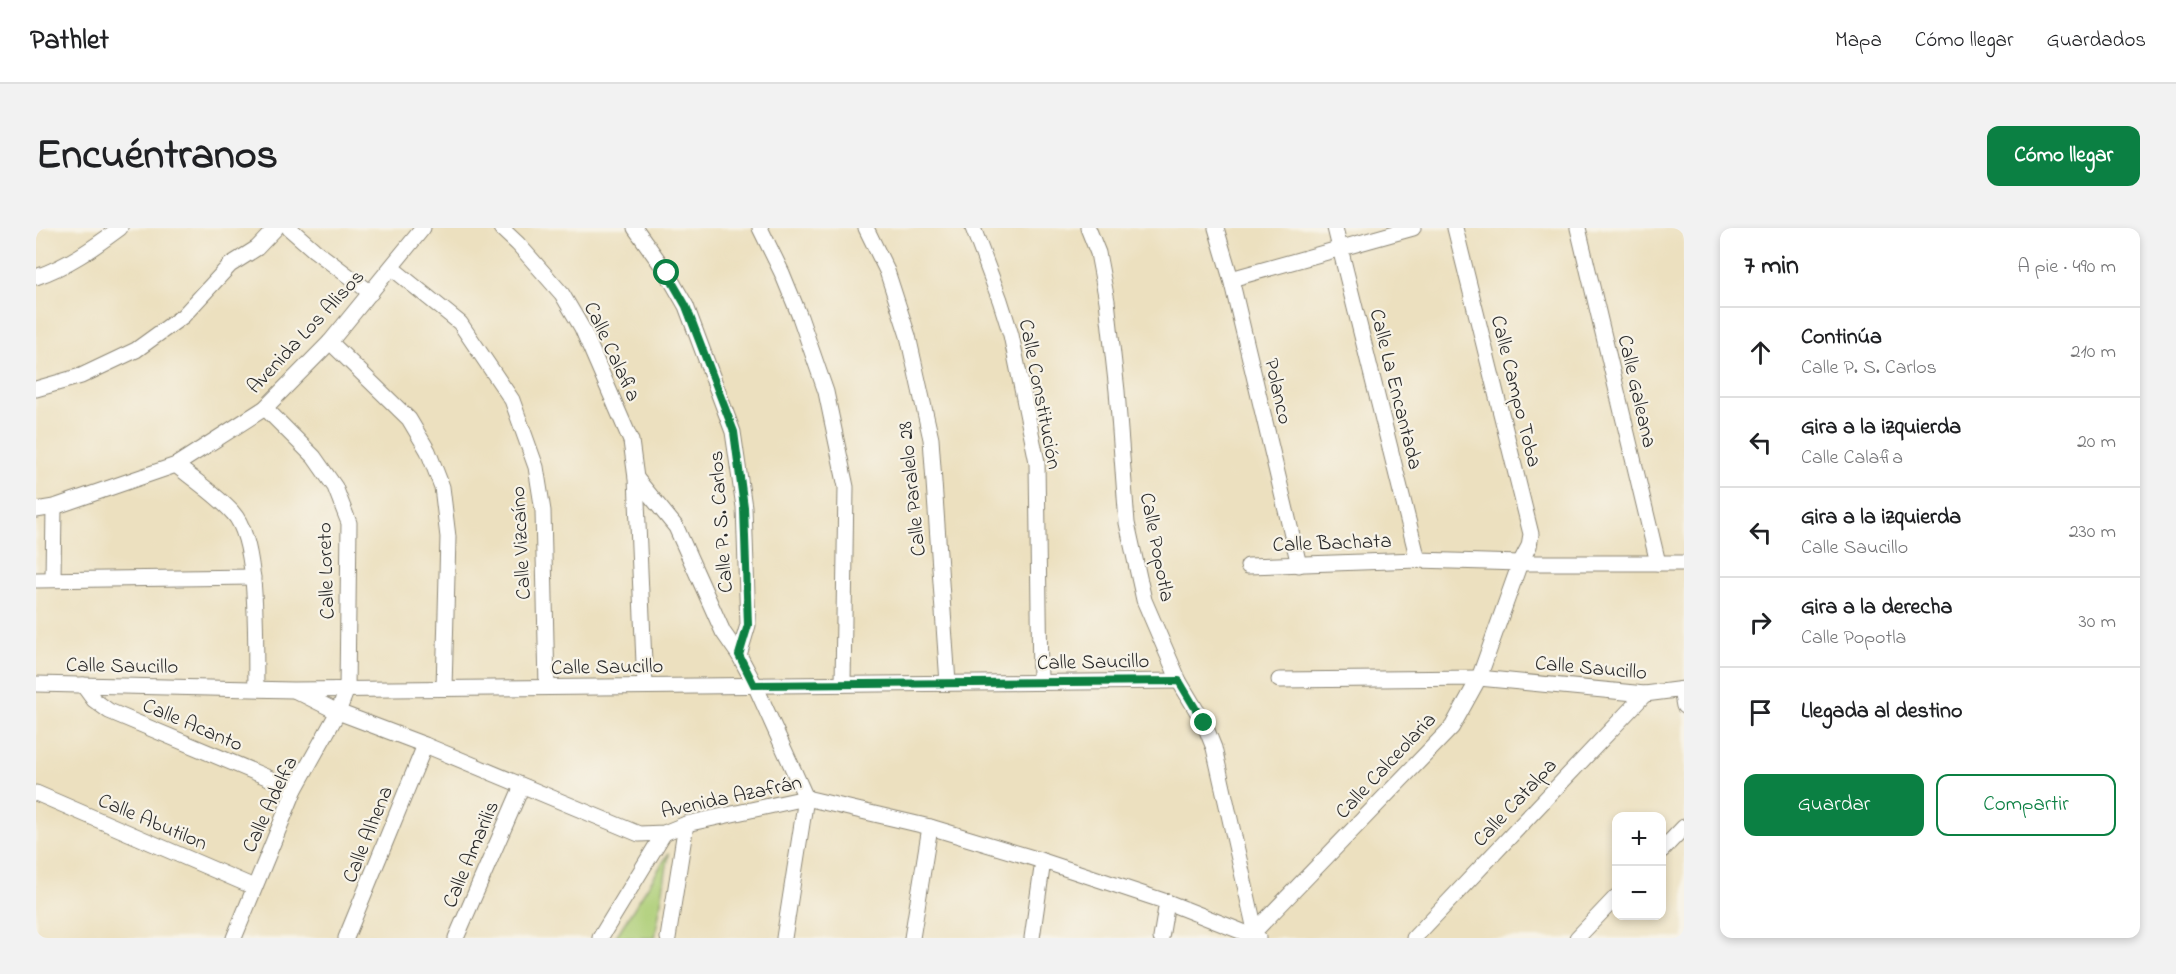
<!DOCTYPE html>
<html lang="es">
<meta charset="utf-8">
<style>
:root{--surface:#fff;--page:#f2f2f2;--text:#202124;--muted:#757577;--line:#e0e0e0;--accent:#0b8043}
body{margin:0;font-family:"Indie Flower",sans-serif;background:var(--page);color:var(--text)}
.controls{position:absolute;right:18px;bottom:18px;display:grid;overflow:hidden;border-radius:12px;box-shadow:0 3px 9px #0003}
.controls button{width:54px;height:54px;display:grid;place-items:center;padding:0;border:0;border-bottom:2px solid var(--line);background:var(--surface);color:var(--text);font:30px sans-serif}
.stop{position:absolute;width:18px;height:18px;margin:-14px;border:4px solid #0b8043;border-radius:50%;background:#fff}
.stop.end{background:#0b8043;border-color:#fff;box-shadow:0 2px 6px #0008}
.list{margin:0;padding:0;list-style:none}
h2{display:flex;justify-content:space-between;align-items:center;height:78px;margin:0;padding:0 24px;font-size:26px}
h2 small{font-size:20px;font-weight:400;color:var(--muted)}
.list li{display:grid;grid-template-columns:39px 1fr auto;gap:18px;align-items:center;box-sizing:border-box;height:90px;padding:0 24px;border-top:2px solid var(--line)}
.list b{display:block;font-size:22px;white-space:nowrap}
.list p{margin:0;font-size:20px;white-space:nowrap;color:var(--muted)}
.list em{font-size:20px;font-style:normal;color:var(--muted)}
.actions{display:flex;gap:12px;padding:18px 24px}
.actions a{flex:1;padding:14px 0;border:2px solid var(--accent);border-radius:12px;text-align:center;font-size:21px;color:var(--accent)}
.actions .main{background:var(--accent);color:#fff}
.icon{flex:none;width:33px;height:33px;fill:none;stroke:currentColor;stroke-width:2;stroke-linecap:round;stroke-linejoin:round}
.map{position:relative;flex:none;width:1648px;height:710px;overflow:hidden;border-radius:12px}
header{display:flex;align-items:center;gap:36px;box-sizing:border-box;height:84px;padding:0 30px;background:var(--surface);border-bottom:2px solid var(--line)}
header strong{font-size:28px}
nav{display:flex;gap:33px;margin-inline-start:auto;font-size:21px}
.intro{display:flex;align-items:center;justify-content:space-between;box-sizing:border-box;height:144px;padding:0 36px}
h1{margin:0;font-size:42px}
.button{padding:15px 27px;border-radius:12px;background:var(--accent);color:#fff;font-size:21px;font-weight:700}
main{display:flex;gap:36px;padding:0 36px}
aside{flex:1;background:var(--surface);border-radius:12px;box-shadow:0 3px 9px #0003}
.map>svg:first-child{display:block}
</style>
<header>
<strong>Pathlet</strong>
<nav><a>Mapa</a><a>Cómo llegar</a><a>Guardados</a></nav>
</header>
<div class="intro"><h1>Encuéntranos</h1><a class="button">Cómo llegar</a></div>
<main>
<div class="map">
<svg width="1648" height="710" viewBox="0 0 1648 710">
<rect width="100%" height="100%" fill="#f7f3e8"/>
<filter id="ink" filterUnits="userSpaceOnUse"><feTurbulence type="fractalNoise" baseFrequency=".0167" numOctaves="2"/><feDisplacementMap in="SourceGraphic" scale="12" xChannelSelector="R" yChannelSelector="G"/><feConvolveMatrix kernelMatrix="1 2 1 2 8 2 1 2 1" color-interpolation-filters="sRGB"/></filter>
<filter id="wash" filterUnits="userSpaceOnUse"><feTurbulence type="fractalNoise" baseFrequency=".008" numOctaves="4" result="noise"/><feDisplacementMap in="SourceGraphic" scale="24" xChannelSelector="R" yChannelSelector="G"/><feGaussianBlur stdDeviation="1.35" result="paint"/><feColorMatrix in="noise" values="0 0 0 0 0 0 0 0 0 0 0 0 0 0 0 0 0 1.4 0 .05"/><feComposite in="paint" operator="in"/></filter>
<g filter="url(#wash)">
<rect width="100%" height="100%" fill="#ece0bf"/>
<path fill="#accd75" stroke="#6c7c50" stroke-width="1.5" d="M 633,625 L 619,710 L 579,710 Z"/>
</g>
<g filter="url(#ink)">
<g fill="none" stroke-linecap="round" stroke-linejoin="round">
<g stroke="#8c8675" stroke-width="17">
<g id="minor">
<path d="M 253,0 L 278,22 L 335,65"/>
<path d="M 465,0 L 482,16 L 526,66 L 546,100 L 595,213 L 600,250 L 609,458"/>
<path d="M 599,0 L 631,45 L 650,78 L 697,204 L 708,279 L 712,397 L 703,427"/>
<path d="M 724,0 L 746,45 L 764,89 L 790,164 L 810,259 L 807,456"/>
<path d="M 830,0 L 851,43 L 872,108 L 895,211 L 912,455"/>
<path d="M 937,0 L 964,72 L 975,107 L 1001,234 L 1004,454"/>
<path d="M 1052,0 L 1062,25 L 1071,73 L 1081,163 L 1091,295 L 1108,372 L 1143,453 L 1168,495 L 1178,520 L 1219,702"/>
<path d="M 1180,0 L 1195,51 L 1263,337"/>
<path d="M 1299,0 L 1382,332"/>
<path d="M 1542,0 L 1622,335"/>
<path d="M 356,40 L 424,95 L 476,172 L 500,239 L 507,283 L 511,459"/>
<path d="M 0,49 C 32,38 57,20 84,0"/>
<path d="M 1195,51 L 1377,0"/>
<path d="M 294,114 L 373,191 L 392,223 L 406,259 L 412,309 L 408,460"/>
<path d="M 0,161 L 45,148 L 100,122 L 147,88 L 194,37 L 221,20 L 240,0"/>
<path d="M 140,237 C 159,253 181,267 197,285 C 224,314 219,419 220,460"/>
<path d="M 600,250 L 640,299 L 687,404 L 703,427 L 719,457 L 770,570 L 748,710"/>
<path d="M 0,282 L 18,279 L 140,237 L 229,180 L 294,114 L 387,0"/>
<path d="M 1212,338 L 1382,332 L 1484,335 L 1648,335"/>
<path d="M 17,351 L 18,279"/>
<path d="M 0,352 L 217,349"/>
<path d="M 1243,452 L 1443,450 L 1609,466 L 1648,461"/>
<path d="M 0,456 L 257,462 L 1143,453"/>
<path d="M 47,457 L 58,472 L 73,483 L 259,561"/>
<path d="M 1645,462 L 1648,478"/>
<path d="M 260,463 L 302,484 L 389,517 L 603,606 L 628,605 L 650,596 L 770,570 L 894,599 L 1007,633 L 1131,674 L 1222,710"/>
<path d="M 0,565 L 218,659"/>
<path d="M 1626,622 L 1648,599"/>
<path d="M 1215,707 L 1416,499 L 1443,450 L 1484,335 L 1493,318 L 1495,306 L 1419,0"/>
<path d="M 198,710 L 259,561 L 302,484 L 311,461 L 313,295 L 299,259 L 278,229 L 229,180"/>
<path d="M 310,710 L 389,517"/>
<path d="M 420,710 L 486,558"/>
<path d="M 564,710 L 628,605"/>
<path d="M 632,710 L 650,596"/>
<path d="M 876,710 L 894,599"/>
<path d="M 996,710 L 1007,633"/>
<path d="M 1125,710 L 1131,674"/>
<path d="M 1378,710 L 1609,466"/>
<path d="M 1541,710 L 1580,669"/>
</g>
</g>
<use href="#minor" stroke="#fff" stroke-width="15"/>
</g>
</g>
<g fill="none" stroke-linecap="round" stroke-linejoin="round" filter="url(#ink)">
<path stroke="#0b8043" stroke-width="8" d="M 631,45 L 650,78 L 698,204 L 708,279 L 712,397 L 703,427 L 718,457 L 1143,453 L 1168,495"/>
</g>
<g text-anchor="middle" stroke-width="4.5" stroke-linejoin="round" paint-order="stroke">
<g font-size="21" fill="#2b2b2b" stroke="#f7f3e8">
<text transform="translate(269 103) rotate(-47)" y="7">Avenida Los Alisos</text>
<text transform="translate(577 123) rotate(65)" y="7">Calle Calafia</text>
<text transform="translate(1361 161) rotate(76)" y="7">Calle La Encantada</text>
<text transform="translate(1243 163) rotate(77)" y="7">Polanco</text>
<text transform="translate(1481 163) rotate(76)" y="7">Calle Campo Toba</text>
<text transform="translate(1602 163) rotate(77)" y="7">Calle Galeana</text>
<text transform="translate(1005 166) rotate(79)" y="7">Calle Constitución</text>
<text transform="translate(875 261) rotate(-96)" y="7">Calle Paralelo 28</text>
<text transform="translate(684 294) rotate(-94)" y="7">Calle P. S. Carlos</text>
<text transform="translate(1296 314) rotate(-2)" y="7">Calle Bachata</text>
<text transform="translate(484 315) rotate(-93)" y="7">Calle Vizcaíno</text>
<text transform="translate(1122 319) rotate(79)" y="7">Calle Popotla</text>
<text transform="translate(289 343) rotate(-92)" y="7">Calle Loreto</text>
<text transform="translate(1057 433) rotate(-1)" y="7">Calle Saucillo</text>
<text transform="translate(86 437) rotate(1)" y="7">Calle Saucillo</text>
<text transform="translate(571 438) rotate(-1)" y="7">Calle Saucillo</text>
<text transform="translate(1555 439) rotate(5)" y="7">Calle Saucillo</text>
<text transform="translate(157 496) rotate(23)" y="7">Calle Acanto</text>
<text transform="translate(1349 537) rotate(-47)" y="7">Calle Calceolaria</text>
<text transform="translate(695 568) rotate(-12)" y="7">Avenida Azafrán</text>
<text transform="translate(1478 574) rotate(-47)" y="7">Calle Catalpa</text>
<text transform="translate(233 576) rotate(-65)" y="7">Calle Adelfa</text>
<text transform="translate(117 593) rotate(23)" y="7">Calle Abutilon</text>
<text transform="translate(331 606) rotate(-68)" y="7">Calle Alhena</text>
<text transform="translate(434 626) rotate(-67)" y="7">Calle Amarilis</text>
</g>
</g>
</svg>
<div class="controls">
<button>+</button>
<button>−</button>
</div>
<div class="stop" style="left:631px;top:45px"></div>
<div class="stop end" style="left:1168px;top:495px"></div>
</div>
<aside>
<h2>7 min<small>A pie · 490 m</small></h2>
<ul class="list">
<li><svg class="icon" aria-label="ahead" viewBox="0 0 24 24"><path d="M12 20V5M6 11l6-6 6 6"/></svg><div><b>Continúa</b><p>Calle P. S. Carlos</p></div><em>210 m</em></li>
<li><svg class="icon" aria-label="left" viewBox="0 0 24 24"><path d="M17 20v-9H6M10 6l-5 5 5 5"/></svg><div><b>Gira a la izquierda</b><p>Calle Calafia</p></div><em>20 m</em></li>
<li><svg class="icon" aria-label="left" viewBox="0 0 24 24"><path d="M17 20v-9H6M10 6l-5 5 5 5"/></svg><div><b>Gira a la izquierda</b><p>Calle Saucillo</p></div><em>230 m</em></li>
<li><svg class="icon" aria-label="right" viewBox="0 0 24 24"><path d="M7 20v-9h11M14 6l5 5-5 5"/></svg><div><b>Gira a la derecha</b><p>Calle Popotla</p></div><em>30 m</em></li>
<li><svg class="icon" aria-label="arrive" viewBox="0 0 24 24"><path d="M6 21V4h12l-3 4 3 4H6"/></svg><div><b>Llegada al destino</b></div></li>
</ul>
<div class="actions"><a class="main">Guardar</a><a>Compartir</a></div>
</aside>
</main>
